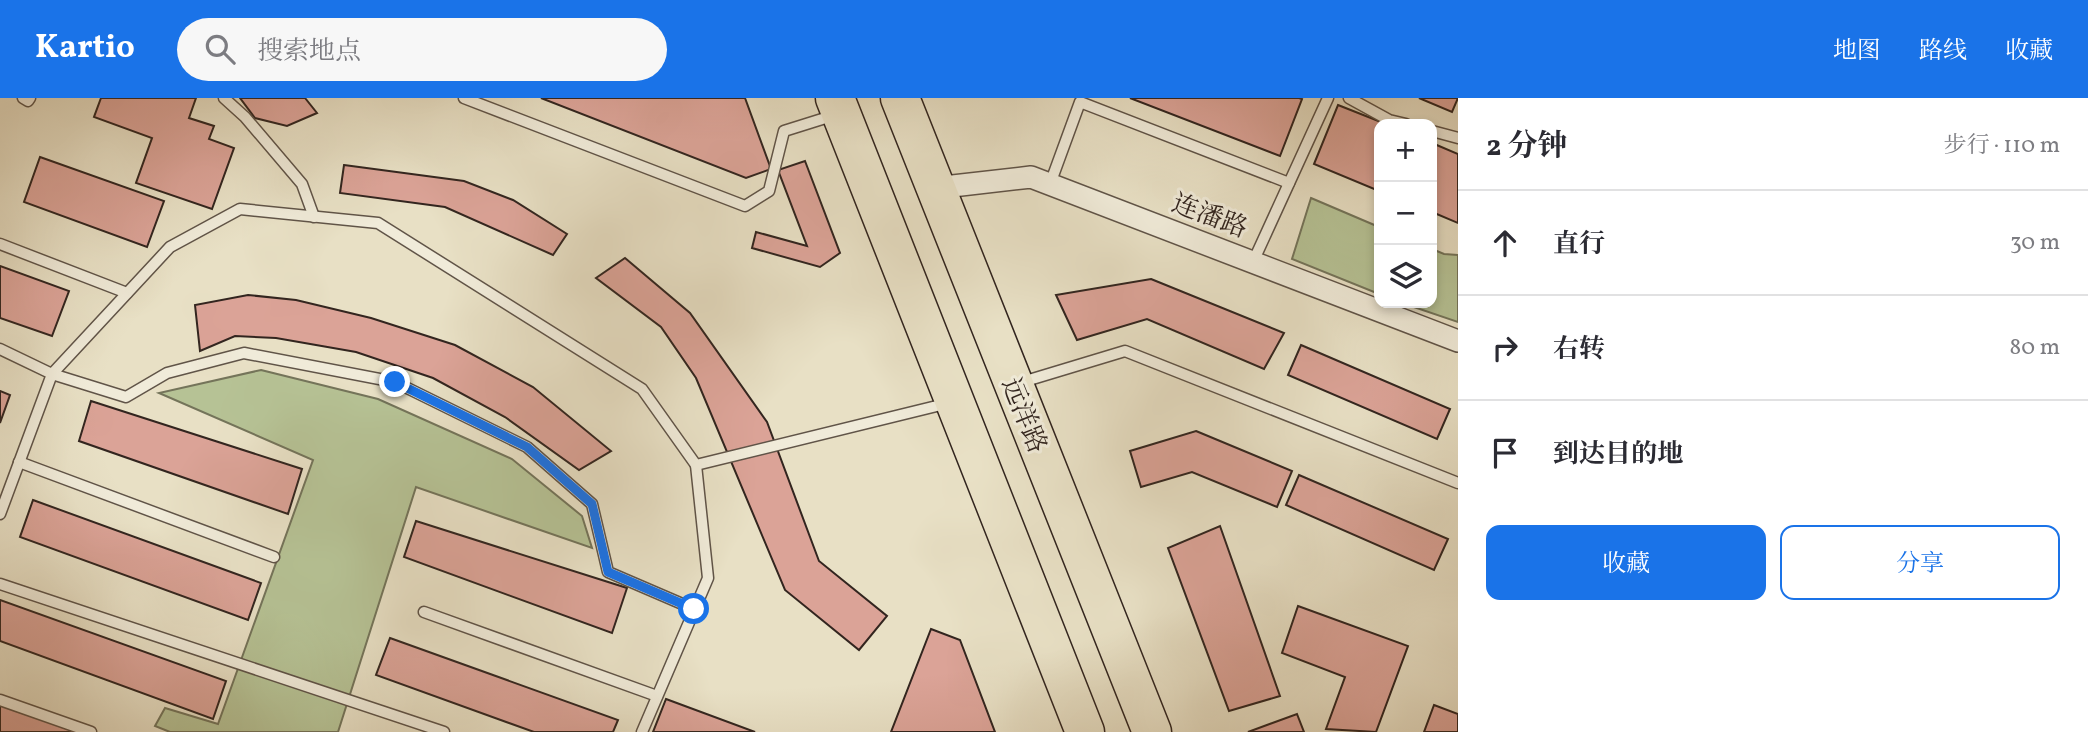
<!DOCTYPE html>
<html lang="zh">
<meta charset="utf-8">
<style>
:root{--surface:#fff;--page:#f7f7f7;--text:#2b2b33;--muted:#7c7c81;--line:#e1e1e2;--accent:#1a73e8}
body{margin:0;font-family:Vollkorn,"Noto Serif SC",serif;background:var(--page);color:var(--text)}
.controls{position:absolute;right:21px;top:21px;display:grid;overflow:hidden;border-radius:14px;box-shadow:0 4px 10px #0003}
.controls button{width:63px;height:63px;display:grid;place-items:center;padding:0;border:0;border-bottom:2px solid var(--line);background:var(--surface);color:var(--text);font:35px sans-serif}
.stop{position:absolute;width:21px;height:21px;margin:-16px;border:5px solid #1a73e8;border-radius:50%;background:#fff}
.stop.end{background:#1a73e8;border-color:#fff;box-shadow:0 2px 7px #0008}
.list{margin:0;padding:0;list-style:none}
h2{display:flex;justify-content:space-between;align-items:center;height:91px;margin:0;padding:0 28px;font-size:30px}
h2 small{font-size:23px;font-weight:400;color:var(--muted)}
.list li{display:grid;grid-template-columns:46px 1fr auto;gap:21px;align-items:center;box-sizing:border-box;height:105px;padding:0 28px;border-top:2px solid var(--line)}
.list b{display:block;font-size:26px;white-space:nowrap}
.list em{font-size:23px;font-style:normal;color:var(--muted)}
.actions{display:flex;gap:14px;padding:21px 28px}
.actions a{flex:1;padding:16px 0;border:2px solid var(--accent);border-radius:14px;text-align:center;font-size:24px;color:var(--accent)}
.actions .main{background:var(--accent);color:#fff}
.icon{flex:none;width:38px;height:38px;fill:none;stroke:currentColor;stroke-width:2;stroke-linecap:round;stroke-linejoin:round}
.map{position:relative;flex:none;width:1458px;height:634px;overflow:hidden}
header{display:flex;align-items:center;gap:42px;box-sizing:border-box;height:98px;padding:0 35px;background:var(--accent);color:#fff}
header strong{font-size:33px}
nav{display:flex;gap:38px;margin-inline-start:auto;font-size:24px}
.search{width:490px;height:63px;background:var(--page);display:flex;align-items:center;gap:18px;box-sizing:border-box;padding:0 24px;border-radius:38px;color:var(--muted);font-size:26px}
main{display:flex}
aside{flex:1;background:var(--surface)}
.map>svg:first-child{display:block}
</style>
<header>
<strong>Kartio</strong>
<div class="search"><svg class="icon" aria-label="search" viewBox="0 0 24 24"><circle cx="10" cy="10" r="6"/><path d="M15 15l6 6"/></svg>搜索地点</div>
<nav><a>地图</a><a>路线</a><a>收藏</a></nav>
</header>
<main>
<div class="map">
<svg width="1458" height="634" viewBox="0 0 1458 634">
<rect width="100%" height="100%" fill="#e8e0c5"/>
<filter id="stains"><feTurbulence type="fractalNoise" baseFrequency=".00286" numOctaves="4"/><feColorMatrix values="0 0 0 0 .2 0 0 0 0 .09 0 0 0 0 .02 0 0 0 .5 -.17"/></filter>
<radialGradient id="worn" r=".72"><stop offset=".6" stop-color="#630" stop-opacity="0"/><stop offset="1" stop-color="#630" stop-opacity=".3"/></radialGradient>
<g fill="#b6c295" stroke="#74745a" stroke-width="2">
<path d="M 1311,100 L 1379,129 L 1379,196 L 1292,161 Z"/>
<path d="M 1432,151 L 1444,156 L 1458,157 L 1458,224 L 1402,205 L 1432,205 Z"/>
<path d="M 261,272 L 378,301 L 512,361 L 582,418 L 592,450 L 416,389 L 338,634 L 170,634 L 155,628 L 165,610 L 218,626 L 313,362 L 159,295 Z"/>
</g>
<g fill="#dba397" stroke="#32251f" stroke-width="2">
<path d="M 101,0 L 196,0 L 189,20 L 214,28 L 209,41 L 234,50 L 212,111 L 136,85 L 152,40 L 94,19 Z"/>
<path d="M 240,0 L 305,0 L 317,15 L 287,28 L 255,20 Z"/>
<path d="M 541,0 L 745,0 L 771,71 L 746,80 Z"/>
<path d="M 1130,0 L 1299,0 L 1302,1 L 1280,58 Z"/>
<path d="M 1419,0 L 1458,0 L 1452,14 Z"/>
<path d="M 1338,7 L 1386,26 L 1379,26 L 1379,93 L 1314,66 Z"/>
<path d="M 1432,45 L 1458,56 L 1458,125 L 1432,114 Z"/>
<path d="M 40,59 L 164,103 L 147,149 L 24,104 Z"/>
<path d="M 805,63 L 840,155 L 820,169 L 752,150 L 756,134 L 807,148 L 778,72 Z"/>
<path d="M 344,67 L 464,83 L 513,102 L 567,136 L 553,157 L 445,109 L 340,95 Z"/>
<path d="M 625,160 L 690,215 L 767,324 L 819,463 L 887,518 L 859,552 L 785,492 L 696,280 L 661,229 L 596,180 Z"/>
<path d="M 0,168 L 69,193 L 52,238 L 0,220 Z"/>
<path d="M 1151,181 L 1284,235 L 1264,271 L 1147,221 L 1077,242 L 1056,197 Z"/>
<path d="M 248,197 L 296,202 L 371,220 L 455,247 L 533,289 L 611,353 L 579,372 L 505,319 L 433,280 L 356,254 L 276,240 L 235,238 L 200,253 L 195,207 Z"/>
<path d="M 1301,247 L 1450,311 L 1437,341 L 1288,277 Z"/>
<path d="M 0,293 L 10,297 L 0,325 Z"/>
<path d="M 91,303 L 302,371 L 288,416 L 79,343 Z"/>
<path d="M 1196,333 L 1292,373 L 1277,409 L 1192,374 L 1141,389 L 1130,353 Z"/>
<path d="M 1299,377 L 1448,441 L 1434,472 L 1286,407 Z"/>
<path d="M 33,402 L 261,485 L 248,522 L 20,439 Z"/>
<path d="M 416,423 L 627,490 L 612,535 L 404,459 Z"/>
<path d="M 1220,428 L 1280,598 L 1229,613 L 1168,450 Z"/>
<path d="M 0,502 L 226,583 L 213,621 L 0,543 Z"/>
<path d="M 1298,508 L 1408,548 L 1376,634 L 1326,631 L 1345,579 L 1282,555 Z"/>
<path d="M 931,531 L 960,542 L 995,634 L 891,634 Z"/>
<path d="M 390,540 L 618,622 L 613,634 L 534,634 L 376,577 Z"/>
<path d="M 666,601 L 755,634 L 653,634 Z"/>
<path d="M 0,602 L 82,634 L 0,634 Z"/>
<path d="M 1434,607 L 1458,616 L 1458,634 L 1424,634 Z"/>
<path d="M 1297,616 L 1304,634 L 1248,634 Z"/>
</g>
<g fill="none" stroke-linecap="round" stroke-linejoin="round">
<g stroke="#605448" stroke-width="13">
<g id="lane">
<path d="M 23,0 L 28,3 L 30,0"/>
<path d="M 224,0 L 245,19 L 302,86 L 314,119"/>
<path d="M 464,0 L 745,108 L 769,93 L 784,33 L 835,17"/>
<path d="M 1349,0 L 1389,22 L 1406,26"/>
<path d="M 1432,33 L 1458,40"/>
<path d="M 1050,86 L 1080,4 L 1289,85"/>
<path d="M 0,146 L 127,195"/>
<path d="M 1253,164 L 1328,0"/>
<path d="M 0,251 L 52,276 L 0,416"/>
<path d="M 1019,285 L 1125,253 L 1458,385"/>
<path d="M 19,364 L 274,459"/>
<path d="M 0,486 L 444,634"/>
<path d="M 694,511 L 608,474 L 592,406 L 527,349 L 395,284 L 244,255 L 167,275 L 126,299 L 52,276 L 170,149 L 240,111 L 378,125 L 642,291 L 696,367 L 949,305"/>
<path d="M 424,514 L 657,598"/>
<path d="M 0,602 L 91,634"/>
<path d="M 642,634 L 708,480 L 696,367"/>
</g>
</g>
<g stroke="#605448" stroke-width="24">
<path id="street" d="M 935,90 L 1031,79 L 1458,243"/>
</g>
<g stroke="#32251f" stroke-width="41">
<g id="highway">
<path d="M 835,0 L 1085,634"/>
<path d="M 900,0 L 1152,634"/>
</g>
</g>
<use href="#lane" stroke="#f0ebd9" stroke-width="10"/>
<use href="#street" stroke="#f0ebd9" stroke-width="21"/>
<use href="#highway" stroke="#e8e0c5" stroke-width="38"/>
</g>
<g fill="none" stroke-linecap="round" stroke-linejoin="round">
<path stroke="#1a73e8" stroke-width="9" d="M 395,284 L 527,349 L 592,406 L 608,474 L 694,511"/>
</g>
<g text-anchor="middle" stroke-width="6" stroke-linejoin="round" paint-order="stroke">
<g font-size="26" fill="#32251f" stroke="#f0ebd9">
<text transform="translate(1210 117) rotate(21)" y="9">连潘路</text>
<text transform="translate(1025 317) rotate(68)" y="9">远洋路</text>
</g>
</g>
<rect width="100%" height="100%" filter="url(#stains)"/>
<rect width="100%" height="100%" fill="url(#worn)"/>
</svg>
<div class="controls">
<button>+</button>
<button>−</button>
<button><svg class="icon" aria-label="layers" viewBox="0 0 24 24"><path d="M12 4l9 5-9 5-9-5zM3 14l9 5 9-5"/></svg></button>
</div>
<div class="stop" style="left:694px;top:511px"></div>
<div class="stop end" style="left:395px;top:284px"></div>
</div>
<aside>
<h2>2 分钟<small>步行 · 110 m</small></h2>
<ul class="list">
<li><svg class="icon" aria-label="ahead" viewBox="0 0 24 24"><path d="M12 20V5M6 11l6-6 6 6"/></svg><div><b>直行</b></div><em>30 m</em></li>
<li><svg class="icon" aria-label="right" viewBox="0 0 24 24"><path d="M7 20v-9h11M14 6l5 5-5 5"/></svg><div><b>右转</b></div><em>80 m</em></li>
<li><svg class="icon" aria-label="arrive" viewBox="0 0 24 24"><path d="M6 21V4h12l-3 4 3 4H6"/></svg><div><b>到达目的地</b></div></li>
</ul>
<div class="actions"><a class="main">收藏</a><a>分享</a></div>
</aside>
</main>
